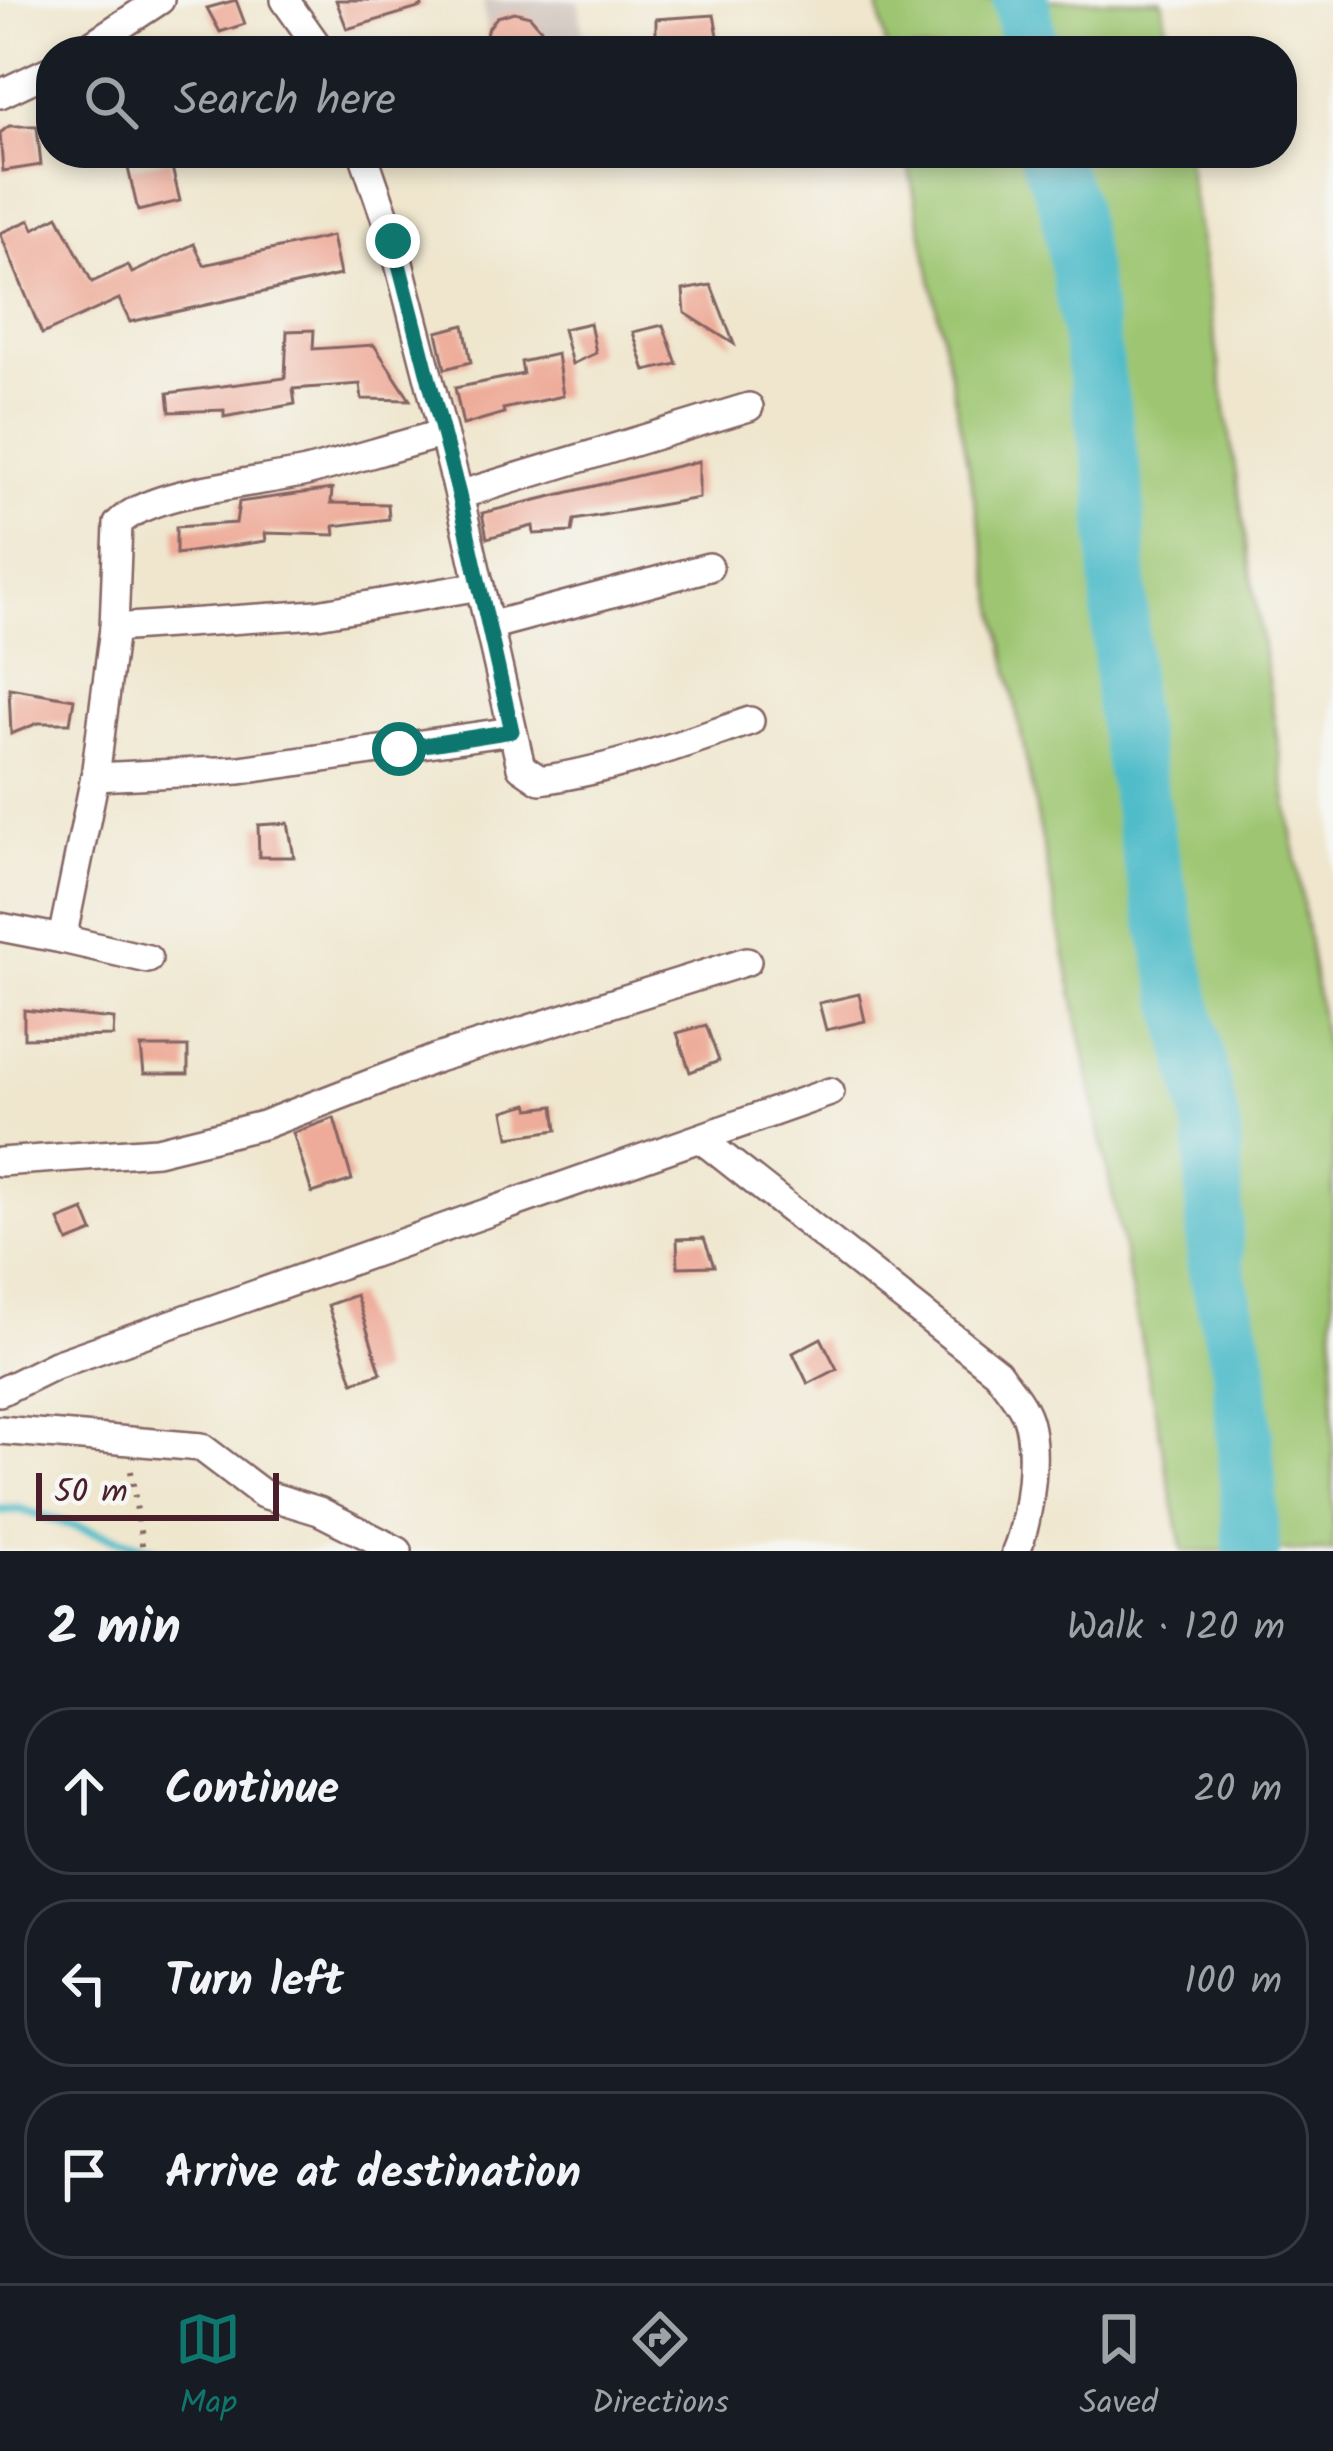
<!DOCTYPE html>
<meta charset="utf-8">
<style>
:root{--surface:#171b24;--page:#242831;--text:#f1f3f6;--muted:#9ea1a6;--line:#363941;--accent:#0f766e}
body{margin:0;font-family:Kalam,sans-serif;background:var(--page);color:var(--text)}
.scale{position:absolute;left:36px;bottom:30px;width:243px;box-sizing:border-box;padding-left:12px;border:6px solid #4a1f2b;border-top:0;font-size:33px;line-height:42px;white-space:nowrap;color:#4a1f2b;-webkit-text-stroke:9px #f6f6f2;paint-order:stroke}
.stop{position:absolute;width:36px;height:36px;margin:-27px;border:9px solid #0f766e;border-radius:50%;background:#fff}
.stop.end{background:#0f766e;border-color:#fff;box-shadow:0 3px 12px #0008}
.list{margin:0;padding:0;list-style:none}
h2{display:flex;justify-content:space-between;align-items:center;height:156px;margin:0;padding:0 48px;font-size:51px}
h2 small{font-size:39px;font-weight:400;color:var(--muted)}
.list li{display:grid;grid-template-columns:78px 1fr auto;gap:36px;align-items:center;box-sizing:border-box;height:168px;margin:0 24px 24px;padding:0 24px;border:3px solid var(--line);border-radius:48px}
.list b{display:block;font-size:45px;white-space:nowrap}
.list em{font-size:39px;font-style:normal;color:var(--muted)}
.icon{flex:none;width:66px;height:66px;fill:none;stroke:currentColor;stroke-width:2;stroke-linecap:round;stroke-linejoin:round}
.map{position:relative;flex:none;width:1333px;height:1551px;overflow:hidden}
.search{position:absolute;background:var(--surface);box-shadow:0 6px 18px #0003;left:36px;right:36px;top:36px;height:132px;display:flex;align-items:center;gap:30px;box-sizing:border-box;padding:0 42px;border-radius:48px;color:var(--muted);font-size:45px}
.sheet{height:732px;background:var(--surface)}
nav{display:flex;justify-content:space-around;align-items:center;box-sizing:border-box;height:168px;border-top:3px solid var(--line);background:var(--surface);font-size:33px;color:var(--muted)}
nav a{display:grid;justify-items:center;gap:6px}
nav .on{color:var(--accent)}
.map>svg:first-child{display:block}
</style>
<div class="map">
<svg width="1333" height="1551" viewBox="0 0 1333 1551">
<rect width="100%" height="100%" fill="#f6f6f2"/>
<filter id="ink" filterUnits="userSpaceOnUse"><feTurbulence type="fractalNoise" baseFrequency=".00833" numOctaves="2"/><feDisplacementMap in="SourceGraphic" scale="24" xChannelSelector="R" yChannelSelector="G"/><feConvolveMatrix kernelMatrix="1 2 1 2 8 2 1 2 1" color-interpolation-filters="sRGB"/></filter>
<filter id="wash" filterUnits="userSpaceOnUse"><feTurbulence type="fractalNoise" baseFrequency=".004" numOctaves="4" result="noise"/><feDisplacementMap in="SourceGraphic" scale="48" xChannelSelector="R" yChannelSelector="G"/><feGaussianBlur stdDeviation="2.7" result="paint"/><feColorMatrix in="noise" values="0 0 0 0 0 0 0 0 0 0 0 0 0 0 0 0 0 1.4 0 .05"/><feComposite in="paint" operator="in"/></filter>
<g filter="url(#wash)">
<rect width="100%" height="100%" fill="#efe6cd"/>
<path fill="#cec1ba" d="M 483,0 L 578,0 L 586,51 L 489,51 Z"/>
<g fill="#9ec672" stroke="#74724e" stroke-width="3">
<path d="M 877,0 L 1162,0 L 1170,51 L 887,51 Z"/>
<path d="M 906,153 L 1186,153 L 1333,1098 L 1333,1551 L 1183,1551 Z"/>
</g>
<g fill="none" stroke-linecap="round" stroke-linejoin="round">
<path stroke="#4fbcc9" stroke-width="9" d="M 0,1510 L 19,1509 L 157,1551"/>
<g stroke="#4fbcc9" stroke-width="57">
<path d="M 1021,0 L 1030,51"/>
<path d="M 1047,153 L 1068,205 L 1115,486 L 1123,703 L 1150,854 L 1213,1132 L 1215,1264 L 1240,1367 L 1252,1551"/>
</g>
</g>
<g id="blocks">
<g fill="#eeab99">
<path d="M 236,0 L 245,24 L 220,32 L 207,8 Z"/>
<path d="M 336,0 L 421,0 L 422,7 L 347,29 Z"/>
<path d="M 514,12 L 530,16 L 541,29 L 545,51 L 484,51 L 487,30 L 497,17 Z"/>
<path d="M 714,15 L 721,51 L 656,51 L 656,19 Z"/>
<path d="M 9,126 L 37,126 L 41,165 L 3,171 L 0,133 Z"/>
<path d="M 170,159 L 180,201 L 138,211 L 128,168 Z"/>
<path d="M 58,216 L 92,282 L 128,265 L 132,273 L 194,244 L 204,265 L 332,236 L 340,275 L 130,322 L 119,299 L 42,334 L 0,233 L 30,220 L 34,229 Z"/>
<path d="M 711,285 L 734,344 L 685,313 L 683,290 Z"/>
<path d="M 590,323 L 596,353 L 572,364 L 563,329 Z"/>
<path d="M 464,325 L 471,362 L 445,369 L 437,332 Z"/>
<path d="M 663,325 L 677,364 L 645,371 L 633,332 Z"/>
<path d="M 314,330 L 313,349 L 374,345 L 410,400 L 362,399 L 360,384 L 293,389 L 295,404 L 224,417 L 224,410 L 170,412 L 168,393 L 285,378 L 287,331 Z"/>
<path d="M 557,354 L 563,396 L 503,409 L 504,413 L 463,425 L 455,388 L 523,374 L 521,362 Z"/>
<path d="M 699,461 L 699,498 L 574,520 L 572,532 L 534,534 L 533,526 L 487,538 L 482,513 Z"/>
<path d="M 332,489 L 331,503 L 388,504 L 389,519 L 334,526 L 335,535 L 265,533 L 266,541 L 176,554 L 176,527 L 236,523 L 239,502 Z"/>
<path d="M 9,688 L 74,699 L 70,723 L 38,723 L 11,734 Z"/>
<path d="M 288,823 L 294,857 L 259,857 L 258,825 Z"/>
<path d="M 859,994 L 865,1021 L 826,1030 L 819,1003 Z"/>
<path d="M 24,1010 L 114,1019 L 113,1036 L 24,1038 Z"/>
<path d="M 706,1025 L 719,1061 L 690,1072 L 677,1033 Z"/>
<path d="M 141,1047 L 188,1047 L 188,1074 L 144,1074 Z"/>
<path d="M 528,1104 L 530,1109 L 554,1106 L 557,1130 L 509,1137 L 504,1111 Z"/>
<path d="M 334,1118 L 352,1180 L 312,1193 L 293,1133 Z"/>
<path d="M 84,1210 L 93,1232 L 68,1242 L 59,1220 Z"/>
<path d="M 704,1238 L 714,1266 L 678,1267 L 677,1239 Z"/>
<path d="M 356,1295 L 381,1373 L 353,1382 L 328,1305 Z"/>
<path d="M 821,1338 L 837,1369 L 808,1384 L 793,1353 Z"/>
</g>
</g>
</g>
<g filter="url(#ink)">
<use href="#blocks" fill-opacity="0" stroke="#846564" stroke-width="3"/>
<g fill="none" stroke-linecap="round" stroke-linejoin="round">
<g stroke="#846564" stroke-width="32">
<g id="street">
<path d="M 285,0 L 321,51"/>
<path d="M 82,51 L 160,0"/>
<path d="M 0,94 L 51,70"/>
<path d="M 363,153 L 393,240 L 459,495 L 521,767 L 540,780 C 613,770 681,744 750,721"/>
<path d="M 459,495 L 749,407"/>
<path d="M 489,626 L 709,567"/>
<path d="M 114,628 L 317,614 L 480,586"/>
<path d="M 95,777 L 240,770 L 512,731"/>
<path d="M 0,927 L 62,939 L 95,777 L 114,628 L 118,524 C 149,490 259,483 306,472 C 351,460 396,446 441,434"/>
<path d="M 62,939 L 148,959"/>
<path d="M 701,1139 L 997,1372 C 1006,1385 1017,1397 1024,1411 C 1040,1441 1030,1520 1016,1551"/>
<path d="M 0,1162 L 157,1151 L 263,1125 L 437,1058 L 747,961"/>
<path d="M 0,1392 L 55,1365 L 830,1092"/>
<path d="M 0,1430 L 201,1447 L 263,1494 L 319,1511 L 398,1551"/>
</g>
</g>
<path stroke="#846564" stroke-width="6" stroke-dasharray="3 9" stroke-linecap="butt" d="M 131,1471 L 143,1551"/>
<use href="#street" stroke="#fff" stroke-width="27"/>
</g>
</g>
<g fill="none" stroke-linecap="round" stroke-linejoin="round" filter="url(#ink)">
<path stroke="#0f766e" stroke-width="15" d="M 393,241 L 459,495 L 512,731 L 399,749"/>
</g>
</svg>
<div class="scale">50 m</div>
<div class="stop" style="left:399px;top:749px"></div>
<div class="stop end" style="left:393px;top:241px"></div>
<div class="search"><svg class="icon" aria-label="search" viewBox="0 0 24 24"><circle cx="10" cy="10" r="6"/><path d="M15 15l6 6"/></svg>Search here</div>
</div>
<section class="sheet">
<h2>2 min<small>Walk · 120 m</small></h2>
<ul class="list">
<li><svg class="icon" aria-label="ahead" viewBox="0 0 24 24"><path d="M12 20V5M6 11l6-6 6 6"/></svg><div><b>Continue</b></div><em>20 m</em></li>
<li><svg class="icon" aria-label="left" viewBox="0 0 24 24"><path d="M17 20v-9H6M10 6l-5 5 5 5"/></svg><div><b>Turn left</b></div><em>100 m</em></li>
<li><svg class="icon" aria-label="arrive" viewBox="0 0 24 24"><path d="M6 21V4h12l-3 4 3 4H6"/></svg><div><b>Arrive at destination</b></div></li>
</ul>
</section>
<nav>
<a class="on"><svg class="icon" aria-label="map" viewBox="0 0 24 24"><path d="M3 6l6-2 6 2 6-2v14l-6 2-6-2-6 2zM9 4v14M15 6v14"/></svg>Map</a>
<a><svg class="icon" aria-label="directions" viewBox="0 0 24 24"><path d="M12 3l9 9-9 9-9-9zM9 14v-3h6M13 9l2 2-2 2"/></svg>Directions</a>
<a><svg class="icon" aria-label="saved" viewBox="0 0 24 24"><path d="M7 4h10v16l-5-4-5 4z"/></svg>Saved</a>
</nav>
